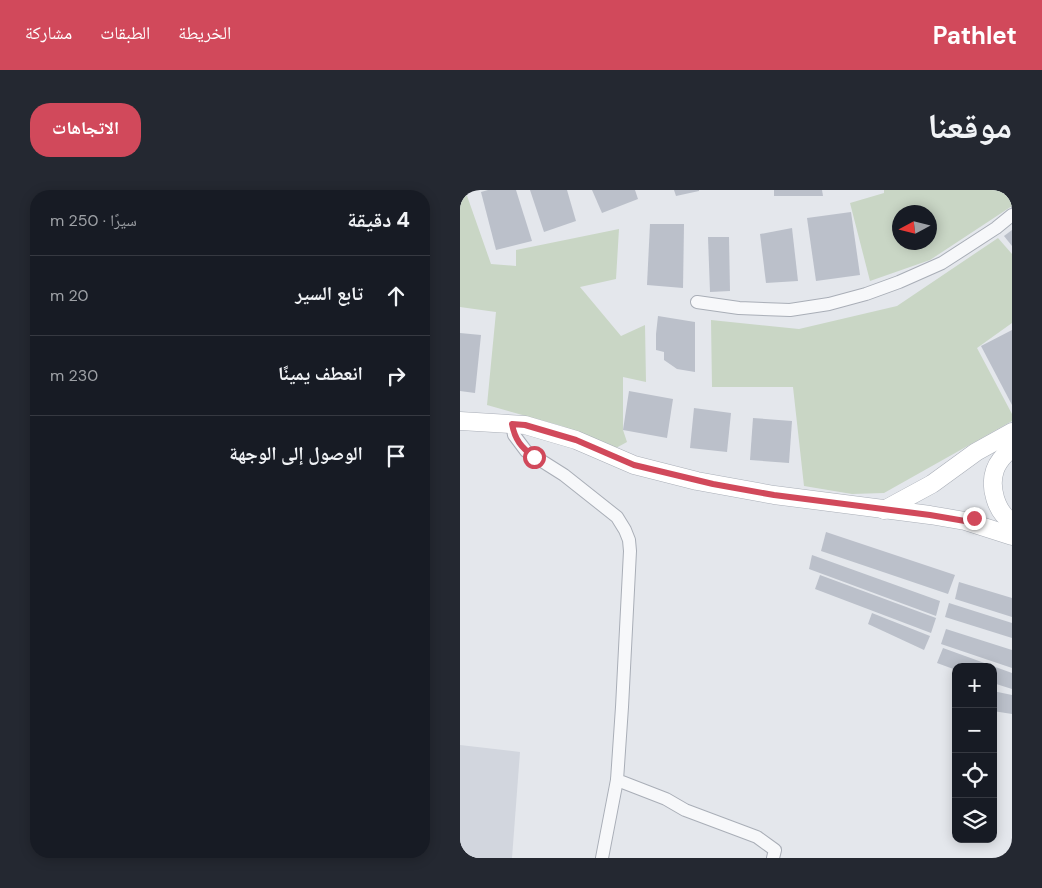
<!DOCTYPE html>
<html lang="ar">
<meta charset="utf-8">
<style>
:root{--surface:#171b24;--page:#242831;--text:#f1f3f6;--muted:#9ea1a6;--line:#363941;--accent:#d1495b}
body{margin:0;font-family:"DM Sans","Noto Naskh Arabic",sans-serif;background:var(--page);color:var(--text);direction:rtl}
.controls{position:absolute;right:15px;bottom:15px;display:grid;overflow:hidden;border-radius:10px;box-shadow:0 2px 12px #0003}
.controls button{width:45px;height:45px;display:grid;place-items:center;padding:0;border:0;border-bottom:1px solid var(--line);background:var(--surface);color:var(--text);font:25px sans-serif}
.compass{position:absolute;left:432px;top:15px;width:45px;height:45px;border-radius:50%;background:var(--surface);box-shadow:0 2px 12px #0003;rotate:263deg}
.stop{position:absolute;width:15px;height:15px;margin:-11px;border:4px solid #d1495b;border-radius:50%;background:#fff}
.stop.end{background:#d1495b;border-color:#fff;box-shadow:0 1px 5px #0008}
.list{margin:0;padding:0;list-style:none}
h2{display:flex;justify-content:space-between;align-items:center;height:65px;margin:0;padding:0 20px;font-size:21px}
h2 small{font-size:16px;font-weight:400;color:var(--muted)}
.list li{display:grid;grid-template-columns:32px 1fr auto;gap:15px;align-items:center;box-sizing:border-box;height:80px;padding:0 20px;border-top:1px solid var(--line)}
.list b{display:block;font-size:19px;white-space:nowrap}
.list em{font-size:16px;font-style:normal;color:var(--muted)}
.icon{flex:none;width:28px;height:28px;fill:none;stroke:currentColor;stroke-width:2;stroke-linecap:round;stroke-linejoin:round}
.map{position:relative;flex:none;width:552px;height:668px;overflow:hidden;direction:ltr;border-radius:20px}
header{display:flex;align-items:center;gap:30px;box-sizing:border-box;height:70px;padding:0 25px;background:var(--accent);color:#fff}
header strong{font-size:24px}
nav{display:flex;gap:28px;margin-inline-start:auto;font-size:18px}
.intro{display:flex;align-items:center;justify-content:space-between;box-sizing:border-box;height:120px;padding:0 30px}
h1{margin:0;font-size:35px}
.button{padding:12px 22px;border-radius:20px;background:var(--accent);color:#fff;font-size:18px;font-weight:700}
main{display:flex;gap:30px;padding:0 30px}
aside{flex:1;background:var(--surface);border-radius:20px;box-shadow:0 2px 12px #0003}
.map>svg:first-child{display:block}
</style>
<header>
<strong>Pathlet</strong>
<nav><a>الخريطة</a><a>الطبقات</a><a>مشاركة</a></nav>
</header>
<div class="intro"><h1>موقعنا</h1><a class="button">الاتجاهات</a></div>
<main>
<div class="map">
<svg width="552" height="668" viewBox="0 0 552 668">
<rect width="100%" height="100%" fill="#e4e7ec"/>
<path fill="#d2d6de" d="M 0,555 L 60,562 L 52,668 L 0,668 Z"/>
<g fill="#c9d6c5" fill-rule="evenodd">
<path d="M 0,0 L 5,0 L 31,74 L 56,76 L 56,60 L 159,39 L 156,89 L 120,97 L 161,146 L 185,135 L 186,192 L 163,187 L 163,240 L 167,252 L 156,258 L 102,236 L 27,215 L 36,122 L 0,117 Z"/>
<path d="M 424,0 L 552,0 L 552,16 L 470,70 L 410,91 L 390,13 L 424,3 ZM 440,22 L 470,22 L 470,52 L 440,52 Z"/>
<path d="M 538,48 L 552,64 L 552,133 L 517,158 L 552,224 L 552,231 L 424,303 L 392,304 L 344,296 L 333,197 L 252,197 L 251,130 L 339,139 L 437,116 Z"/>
</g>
<g fill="#bbc0ca">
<path d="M 28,0 L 56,0 L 72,51 L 36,60 L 21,2 Z"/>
<path d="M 70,0 L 107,0 L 116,31 L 84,42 Z"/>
<path d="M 132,0 L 175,0 L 178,9 L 142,23 Z"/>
<path d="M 214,0 L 239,0 L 239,1 L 216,6 Z"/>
<path d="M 314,0 L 362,0 L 363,6 L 314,6 Z"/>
<path d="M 391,22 L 400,85 L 356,91 L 347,28 Z"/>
<path d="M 190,34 L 224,34 L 223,98 L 187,95 Z"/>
<path d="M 332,38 L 338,91 L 306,93 L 300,44 Z"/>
<path d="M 552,40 L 552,56 L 544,46 Z"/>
<path d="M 248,47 L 269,47 L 270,101 L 250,102 Z"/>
<path d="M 198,126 L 235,132 L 235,182 L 217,179 L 204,170 L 204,162 L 196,160 L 196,144 Z"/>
<path d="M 552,140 L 552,215 L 521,156 Z"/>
<path d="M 0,143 L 21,145 L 15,203 L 0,201 Z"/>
<path d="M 169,201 L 213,209 L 207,248 L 163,240 Z"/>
<path d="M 234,218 L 271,223 L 267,262 L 230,258 Z"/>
<path d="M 293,228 L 332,231 L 329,273 L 290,270 Z"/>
<path d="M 366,342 L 495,385 L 488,404 L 361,361 Z"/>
<path d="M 352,365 L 480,411 L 476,426 L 349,379 Z"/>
<path d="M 360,385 L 476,428 L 471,443 L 355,399 Z"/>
<path d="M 499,392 L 552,408 L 552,427 L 495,409 Z"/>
<path d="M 489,413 L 552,433 L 552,448 L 485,427 Z"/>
<path d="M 412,423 L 470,446 L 464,460 L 408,434 Z"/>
<path d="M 486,439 L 552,460 L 552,478 L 481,454 Z"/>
<path d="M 483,458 L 552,483 L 552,499 L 533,493 L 533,477 L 496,477 L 496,480 L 477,473 Z"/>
<path d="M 533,501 L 552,505 L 552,524 L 533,521 Z"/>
</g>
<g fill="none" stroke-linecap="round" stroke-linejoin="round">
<g stroke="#a9aeb7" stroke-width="14">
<g id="street">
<path d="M 237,112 L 279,118 L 330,120 L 369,114 L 406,104 L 439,92 L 482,73 L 536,38 L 552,25"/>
<path d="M 52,234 L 54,245 L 66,261 L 104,285 L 157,327 L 165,340 L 169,350 L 170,361 L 162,517 L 157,590 L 206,609 L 225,620 L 297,647 L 315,660 L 313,668"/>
<path d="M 142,668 L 157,590"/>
</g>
</g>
<g stroke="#a9aeb7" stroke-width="19">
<g id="secondary">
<path d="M 0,231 L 65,235 L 116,250 L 174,275 L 237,291 L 314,305 L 470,325 L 505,331 L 552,346"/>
<path d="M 552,258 C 545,264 538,271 535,280 C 529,297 536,322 552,332"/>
<path d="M 424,320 L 472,294 L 516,262 L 552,242"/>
</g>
</g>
<use href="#street" stroke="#f7f8fa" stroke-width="12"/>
<use href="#secondary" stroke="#fff" stroke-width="18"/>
</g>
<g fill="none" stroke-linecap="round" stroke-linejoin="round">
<path stroke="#d1495b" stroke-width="6" d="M 74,267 C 61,257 55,250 52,234 L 65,235 L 116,250 L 174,275 L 253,294 L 314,305 L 470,325 L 505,331 L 514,328"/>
</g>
</svg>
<div class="controls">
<button>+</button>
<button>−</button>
<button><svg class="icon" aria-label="locate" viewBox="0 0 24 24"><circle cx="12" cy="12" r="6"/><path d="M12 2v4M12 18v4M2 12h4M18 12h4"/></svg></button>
<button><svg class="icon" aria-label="layers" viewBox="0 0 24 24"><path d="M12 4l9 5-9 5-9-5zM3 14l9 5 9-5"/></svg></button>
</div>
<svg class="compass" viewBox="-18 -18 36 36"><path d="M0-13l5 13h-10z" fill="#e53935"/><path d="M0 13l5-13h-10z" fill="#9ea1a6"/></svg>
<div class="stop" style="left:74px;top:267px"></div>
<div class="stop end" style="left:514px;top:328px"></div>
</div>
<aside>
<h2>4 دقيقة<small>سيرًا · 250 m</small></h2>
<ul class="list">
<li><svg class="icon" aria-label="ahead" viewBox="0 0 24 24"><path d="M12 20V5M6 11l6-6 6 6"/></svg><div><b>تابع السير</b></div><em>20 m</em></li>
<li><svg class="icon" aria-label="right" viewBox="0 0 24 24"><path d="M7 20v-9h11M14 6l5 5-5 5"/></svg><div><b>انعطف يمينًا</b></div><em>230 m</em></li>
<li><svg class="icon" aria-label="arrive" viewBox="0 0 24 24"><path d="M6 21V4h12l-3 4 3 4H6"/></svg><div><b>الوصول إلى الوجهة</b></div></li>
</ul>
</aside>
</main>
